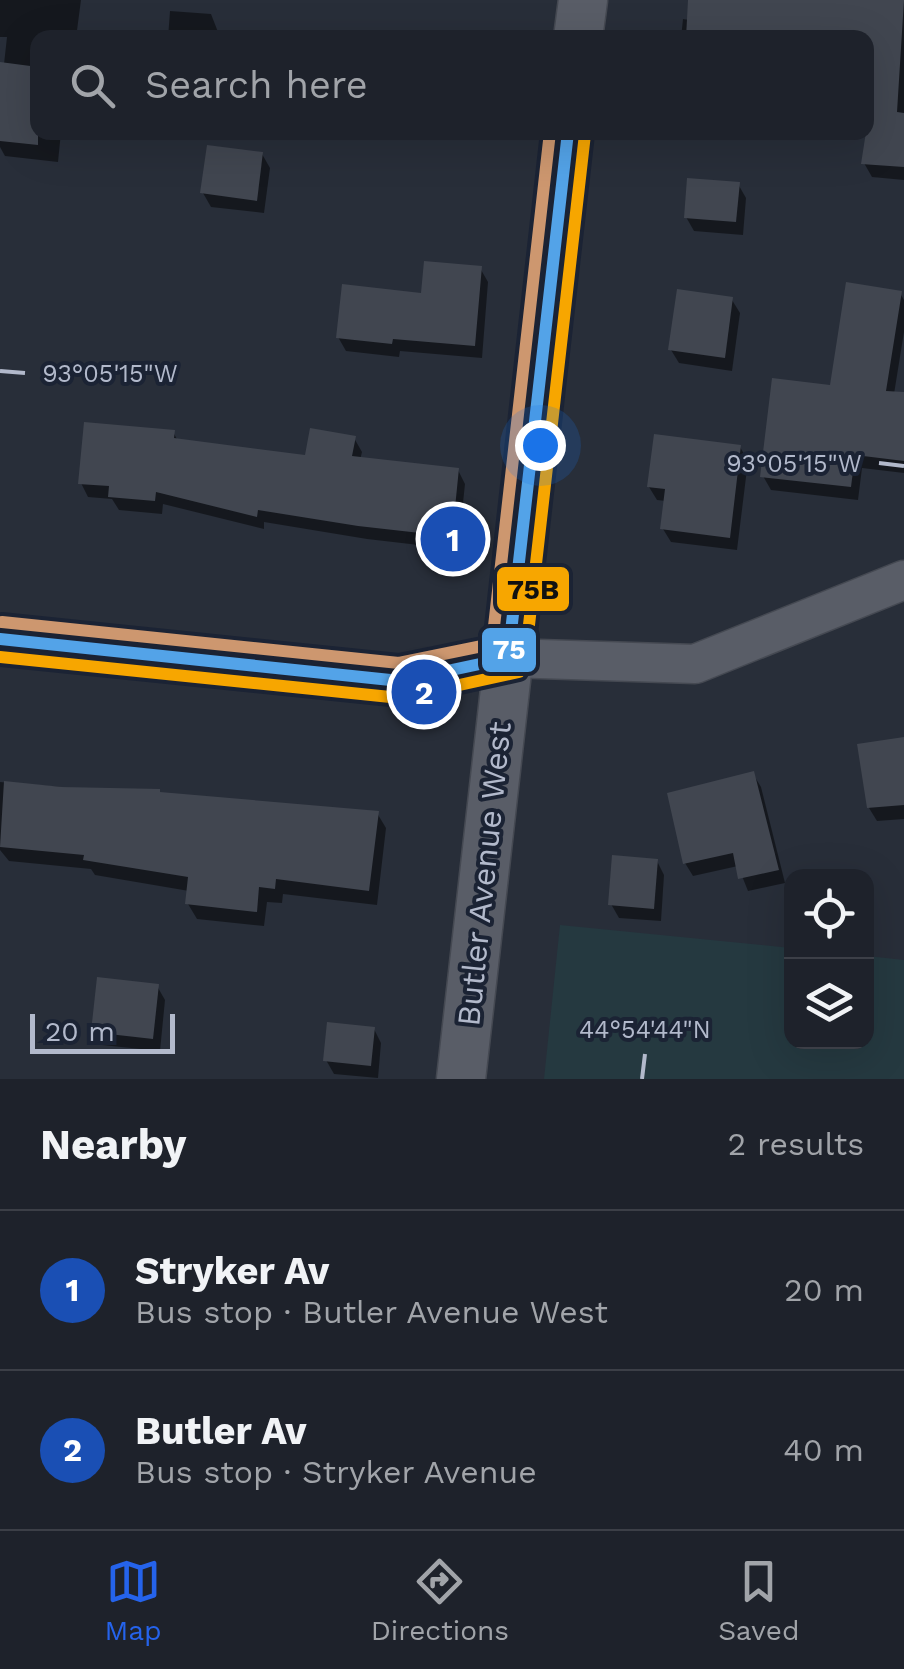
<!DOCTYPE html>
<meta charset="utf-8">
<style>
:root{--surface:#1e222b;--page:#2b2f37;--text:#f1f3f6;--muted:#a1a4a9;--line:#3c3f47;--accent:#2563eb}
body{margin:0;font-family:"Work Sans",sans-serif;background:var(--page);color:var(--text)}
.controls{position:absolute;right:30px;bottom:30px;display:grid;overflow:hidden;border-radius:20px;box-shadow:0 10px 40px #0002}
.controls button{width:90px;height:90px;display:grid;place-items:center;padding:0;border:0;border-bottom:2px solid var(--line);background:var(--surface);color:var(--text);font:50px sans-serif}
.scale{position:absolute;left:30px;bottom:25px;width:145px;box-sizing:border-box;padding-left:10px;border:5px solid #b2b9cb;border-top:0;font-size:28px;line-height:35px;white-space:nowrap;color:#b2b9cb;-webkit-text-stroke:8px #1b2334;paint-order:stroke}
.you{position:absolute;left:540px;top:445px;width:35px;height:35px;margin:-25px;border:8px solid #fff;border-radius:50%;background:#1a73e8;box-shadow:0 0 0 15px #1a73e833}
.badge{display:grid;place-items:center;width:65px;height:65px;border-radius:50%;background:var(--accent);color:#fff;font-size:32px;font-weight:700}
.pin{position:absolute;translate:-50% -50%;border:5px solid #fff;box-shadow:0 2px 10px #0006}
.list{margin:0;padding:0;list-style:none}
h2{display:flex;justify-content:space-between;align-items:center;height:130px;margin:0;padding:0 40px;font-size:42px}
h2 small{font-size:32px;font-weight:400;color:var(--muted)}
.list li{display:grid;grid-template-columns:65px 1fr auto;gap:30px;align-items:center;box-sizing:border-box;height:160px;padding:0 40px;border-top:2px solid var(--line)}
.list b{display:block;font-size:38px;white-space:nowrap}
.list p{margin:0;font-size:32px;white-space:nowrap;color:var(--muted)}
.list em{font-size:32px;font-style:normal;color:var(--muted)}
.icon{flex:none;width:55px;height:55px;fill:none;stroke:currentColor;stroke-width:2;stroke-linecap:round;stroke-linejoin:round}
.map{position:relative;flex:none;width:904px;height:1079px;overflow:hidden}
.search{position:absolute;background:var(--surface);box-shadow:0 10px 40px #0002;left:30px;right:30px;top:30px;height:110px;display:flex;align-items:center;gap:25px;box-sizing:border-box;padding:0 35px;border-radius:20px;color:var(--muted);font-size:38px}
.sheet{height:450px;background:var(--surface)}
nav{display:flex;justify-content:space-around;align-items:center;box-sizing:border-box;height:140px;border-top:2px solid var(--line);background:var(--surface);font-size:28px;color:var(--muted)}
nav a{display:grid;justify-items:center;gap:5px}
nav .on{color:var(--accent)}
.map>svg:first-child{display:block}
</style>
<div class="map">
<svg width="904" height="1079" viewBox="0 0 904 1079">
<rect width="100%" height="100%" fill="#282e39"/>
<path fill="#253940" d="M 560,925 L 791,948 L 792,1042 L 866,1042 L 867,956 L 904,960 L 904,1079 L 544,1079 Z"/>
<g fill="#0007">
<path d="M 0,0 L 81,0 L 76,38 L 38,38 L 38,132 L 61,132 L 58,162 L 5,156 L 0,147 L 0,100 L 7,37 L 0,37 Z"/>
<path d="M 691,0 L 904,0 L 904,180 L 872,177 L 864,163 L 872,72 L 866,38 L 681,38 L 683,19 L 689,20 Z"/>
<path d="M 170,11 L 211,14 L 218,32 L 238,33 L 240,38 L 168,38 Z"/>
<path d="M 262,154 L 270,168 L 264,213 L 211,207 L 203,193 Z"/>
<path d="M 738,184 L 746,198 L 743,235 L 694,231 L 686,217 Z"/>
<path d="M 480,268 L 488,282 L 482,358 L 400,351 L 399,357 L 346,351 L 338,337 Z"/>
<path d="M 900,293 L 904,300 L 904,332 L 894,394 L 904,395 L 904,473 L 862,468 L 858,500 L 771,490 L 763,476 L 832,388 Z"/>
<path d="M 732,300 L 740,313 L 732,371 L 679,363 L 671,350 Z"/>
<path d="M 173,432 L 178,441 L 307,458 L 354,438 L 362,452 L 360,460 L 458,470 L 465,484 L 459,541 L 437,538 L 436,547 L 367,539 L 264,522 L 264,529 L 163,504 L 162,514 L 119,510 L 112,499 L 88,497 L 81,483 Z"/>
<path d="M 740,447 L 748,461 L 737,550 L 671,542 L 663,529 L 666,501 L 657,500 L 649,487 Z"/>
<path d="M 904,740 L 904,819 L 877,821 L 869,808 Z"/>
<path d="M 753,774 L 761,787 L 785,883 L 748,891 L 738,866 L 693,876 L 685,863 Z"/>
<path d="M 0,782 L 377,813 L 386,828 L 377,905 L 283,894 L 282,903 L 267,902 L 264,926 L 197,919 L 188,904 L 189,891 L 95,875 L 91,869 L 9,861 L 0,850 Z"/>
<path d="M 657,861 L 664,875 L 661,921 L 619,918 L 611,904 Z"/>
<path d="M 157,986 L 165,1000 L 160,1051 L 102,1045 L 94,1031 Z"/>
<path d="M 374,1029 L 381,1043 L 378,1078 L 334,1074 L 326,1060 Z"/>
</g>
<g fill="#414650">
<path d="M 688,0 L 904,0 L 897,112 L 904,113 L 904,167 L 861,164 L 866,132 L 866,38 L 686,38 Z"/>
<path d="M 0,62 L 38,67 L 38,145 L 0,141 Z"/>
<path d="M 207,145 L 263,152 L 257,201 L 200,193 Z"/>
<path d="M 687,178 L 740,182 L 736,222 L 684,218 Z"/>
<path d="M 424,261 L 482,266 L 475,346 L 393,339 L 392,344 L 336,338 L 342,284 L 421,293 Z"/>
<path d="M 846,282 L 902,291 L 886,391 L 904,392 L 904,461 L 855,455 L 851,487 L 760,477 L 772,378 L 830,385 Z"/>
<path d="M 677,289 L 733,297 L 725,358 L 668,350 Z"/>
<path d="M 84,422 L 175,430 L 174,438 L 305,455 L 310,428 L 356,436 L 352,456 L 459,468 L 453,528 L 430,525 L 429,534 L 358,526 L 258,510 L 257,517 L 156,492 L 155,501 L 108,497 L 109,486 L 78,484 Z"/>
<path d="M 654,434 L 741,445 L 730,538 L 660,529 L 665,489 L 647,487 Z"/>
<path d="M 904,737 L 904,805 L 867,808 L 857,744 Z"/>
<path d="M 754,771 L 779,870 L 738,879 L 733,853 L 683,864 L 667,793 Z"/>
<path d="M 4,781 L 62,787 L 160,789 L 160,792 L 379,811 L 369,891 L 276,879 L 275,889 L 259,887 L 257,912 L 185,904 L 188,877 L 83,860 L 84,855 L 0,847 Z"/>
<path d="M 612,855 L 658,859 L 654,909 L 608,905 Z"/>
<path d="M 97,977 L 159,984 L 153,1039 L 91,1032 Z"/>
<path d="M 327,1022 L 375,1027 L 371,1066 L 323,1061 Z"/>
</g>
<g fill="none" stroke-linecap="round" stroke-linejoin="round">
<g stroke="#454952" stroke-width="41">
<path id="minor" d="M 508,658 L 695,664 L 904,580"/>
</g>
<g stroke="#454952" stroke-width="51">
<g id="tertiary">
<path d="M 578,38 L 583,0"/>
<path d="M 0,639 L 400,681 L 508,658"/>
<path d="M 461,1079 L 568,132"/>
</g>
</g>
<use href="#minor" stroke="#595d67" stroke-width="38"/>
<use href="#tertiary" stroke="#595d67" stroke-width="48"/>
<g stroke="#1b2334" stroke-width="20">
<path id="bus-1" d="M 0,639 L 400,681 L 508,658 L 568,132"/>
</g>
<g stroke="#1b2334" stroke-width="20">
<path id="bus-2" d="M 0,657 L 400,698 L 519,672 L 525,660 L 585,134"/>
</g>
<g stroke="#1b2334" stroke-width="20">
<path id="bus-3" d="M 2,622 L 399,663 L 492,644 L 550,132"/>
</g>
<use href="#bus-1" stroke="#53a3e8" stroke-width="12"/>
<use href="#bus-2" stroke="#f7a600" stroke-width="12"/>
<use href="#bus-3" stroke="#cd976f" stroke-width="12"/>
</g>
<path fill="none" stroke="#b2b9cb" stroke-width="4" d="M 0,371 L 25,373M 879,463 L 904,466M 642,1079 L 645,1054"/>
<g text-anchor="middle" stroke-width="8" stroke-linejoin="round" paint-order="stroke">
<g font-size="32" fill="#b2b9cb" stroke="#1b2334">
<text transform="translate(484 874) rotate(-84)" y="11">Butler Avenue West</text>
</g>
</g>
<g font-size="25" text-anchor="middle" fill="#b2b9cb" stroke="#1b2334" stroke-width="8" stroke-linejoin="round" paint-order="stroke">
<text x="110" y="382">93°05'15"W</text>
<text x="794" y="472">93°05'15"W</text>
<text x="645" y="1038">44°54'44"N</text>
</g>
<g stroke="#1b2334" stroke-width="4">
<rect x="495" y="565" width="76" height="48" rx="10" fill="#f7a600"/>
<rect x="480" y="626" width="58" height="48" rx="10" fill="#53a3e8"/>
</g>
<g font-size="28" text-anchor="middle" font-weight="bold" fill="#fff">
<text x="509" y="659">75</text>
</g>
<g font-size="28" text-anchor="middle" font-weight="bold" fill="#111">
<text x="533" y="599">75B</text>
</g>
</svg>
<div class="controls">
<button><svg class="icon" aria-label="locate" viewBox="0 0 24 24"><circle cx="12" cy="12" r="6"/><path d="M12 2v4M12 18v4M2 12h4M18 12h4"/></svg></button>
<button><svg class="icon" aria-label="layers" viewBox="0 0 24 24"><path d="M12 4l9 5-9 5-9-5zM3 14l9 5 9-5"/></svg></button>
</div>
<div class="scale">20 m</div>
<div class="you"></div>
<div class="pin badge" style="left:453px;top:539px;background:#1a4fb4">1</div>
<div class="pin badge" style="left:424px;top:692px;background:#1a4fb4">2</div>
<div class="search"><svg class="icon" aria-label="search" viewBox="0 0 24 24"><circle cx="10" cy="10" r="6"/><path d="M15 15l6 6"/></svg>Search here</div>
</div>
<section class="sheet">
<h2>Nearby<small>2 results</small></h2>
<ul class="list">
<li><span class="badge" style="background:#1a4fb4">1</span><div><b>Stryker Av</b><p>Bus stop · Butler Avenue West</p></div><em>20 m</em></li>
<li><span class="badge" style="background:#1a4fb4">2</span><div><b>Butler Av</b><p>Bus stop · Stryker Avenue</p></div><em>40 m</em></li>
</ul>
</section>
<nav>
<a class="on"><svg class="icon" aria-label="map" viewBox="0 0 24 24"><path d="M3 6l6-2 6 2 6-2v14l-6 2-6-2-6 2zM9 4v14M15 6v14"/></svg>Map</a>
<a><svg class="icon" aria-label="directions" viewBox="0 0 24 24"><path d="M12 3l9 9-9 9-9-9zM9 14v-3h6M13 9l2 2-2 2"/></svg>Directions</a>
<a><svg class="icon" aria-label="saved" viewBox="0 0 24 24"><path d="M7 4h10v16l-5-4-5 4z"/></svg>Saved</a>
</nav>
